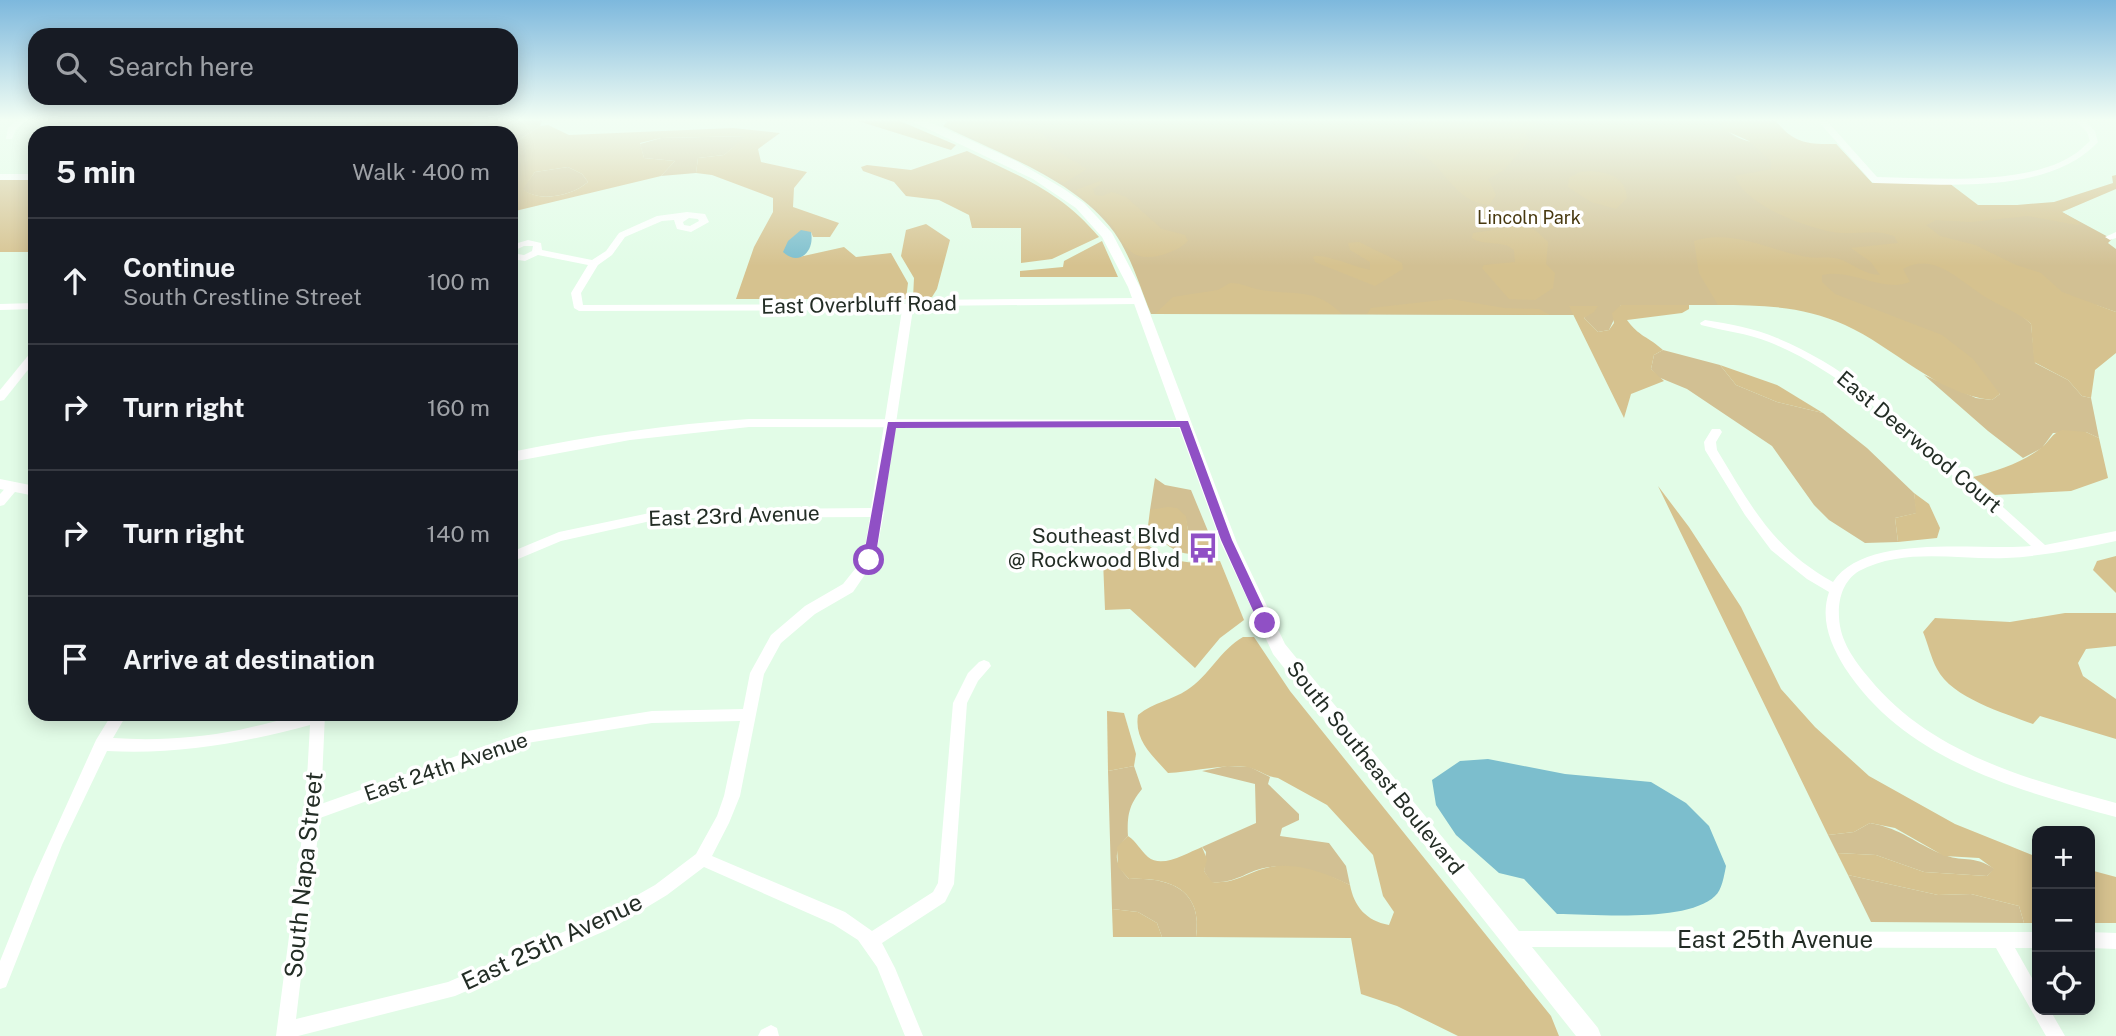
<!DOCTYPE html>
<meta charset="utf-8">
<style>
:root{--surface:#171b24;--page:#20242c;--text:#f1f3f6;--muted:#9ea1a6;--line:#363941}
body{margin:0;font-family:"Public Sans",sans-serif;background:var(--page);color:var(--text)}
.controls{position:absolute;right:21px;bottom:21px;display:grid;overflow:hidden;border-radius:14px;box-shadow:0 4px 18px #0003}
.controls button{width:63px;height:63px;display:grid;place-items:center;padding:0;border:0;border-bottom:2px solid var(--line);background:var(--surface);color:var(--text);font:35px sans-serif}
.stop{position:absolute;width:21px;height:21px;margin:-16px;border:5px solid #9050c5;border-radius:50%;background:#fff}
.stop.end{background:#9050c5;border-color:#fff;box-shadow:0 2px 7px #0008}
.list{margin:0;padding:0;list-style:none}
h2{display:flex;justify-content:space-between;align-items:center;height:91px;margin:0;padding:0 28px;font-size:30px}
h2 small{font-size:23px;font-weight:400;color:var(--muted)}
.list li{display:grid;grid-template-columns:46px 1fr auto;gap:21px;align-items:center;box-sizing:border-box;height:126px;padding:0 28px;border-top:2px solid var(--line)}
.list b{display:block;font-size:26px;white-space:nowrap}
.list p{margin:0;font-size:23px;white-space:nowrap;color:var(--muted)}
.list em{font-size:23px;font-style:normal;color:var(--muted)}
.icon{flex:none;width:38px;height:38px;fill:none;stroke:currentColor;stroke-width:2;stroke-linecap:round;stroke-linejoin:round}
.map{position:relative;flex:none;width:2116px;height:1036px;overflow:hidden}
.search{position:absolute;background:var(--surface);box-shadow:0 4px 18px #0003;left:28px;top:28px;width:490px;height:77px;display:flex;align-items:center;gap:18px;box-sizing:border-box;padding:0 24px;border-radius:21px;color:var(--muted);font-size:26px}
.panel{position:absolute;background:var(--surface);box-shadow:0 4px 18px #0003;left:28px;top:126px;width:490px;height:595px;border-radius:21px}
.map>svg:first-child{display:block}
</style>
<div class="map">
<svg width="2116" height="1036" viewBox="0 0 2116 1036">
<rect width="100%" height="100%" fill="#e2fce7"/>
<g fill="#d2c093">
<path d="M 501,121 L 542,121 L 540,126 L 511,145 L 511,133 L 455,133 Z"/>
<path d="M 948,121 L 1720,121 C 1736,154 1804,144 1836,144 L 1872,183 L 1949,183 L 1974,209 L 2062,212 L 2112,239 L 2108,243 L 2116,249 L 2116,312 L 2096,305 L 2019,313 L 2031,324 L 2035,363 L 2068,380 L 2082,396 L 2091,398 L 2099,438 L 2086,432 L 2053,433 L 2042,448 L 2023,458 L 1988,431 L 1924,375 L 1976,398 L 1992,400 L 2000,394 L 1883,314 L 1862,305 L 1621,305 L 1609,330 L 1598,332 L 1584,318 L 1597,306 L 1570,306 L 1574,315 L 1151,314 C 1140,287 1131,256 1114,232 C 1075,179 999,154 943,126 Z"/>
<path d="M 747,136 L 724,155 L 698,158 L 696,173 L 661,176 L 675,161 L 644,158 L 640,144 L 661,138 Z"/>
<path d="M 568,167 L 582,174 L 588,182 C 572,196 539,203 522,189 L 535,172 Z"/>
<path d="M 1663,350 L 1720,365 L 1736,385 L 1777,402 L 1823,413 L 1867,448 L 1914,493 L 1917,513 L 1895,518 L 1898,542 L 1865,543 L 1829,520 L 1814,505 L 1772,446 L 1687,389 L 1658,377 L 1651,369 L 1654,355 Z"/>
<path d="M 1155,478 L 1165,485 L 1191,490 L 1210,536 L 1196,536 L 1188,530 L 1185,516 L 1150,510 Z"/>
<path d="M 1134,766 L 1142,789 C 1129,805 1127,815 1128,836 C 1112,852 1114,863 1129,879 C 1170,877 1203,890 1196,937 L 1162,937 L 1157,923 L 1138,912 L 1112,909 L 1108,771 Z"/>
<path d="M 1227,766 L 1250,767 L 1270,777 L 1268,784 L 1299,814 L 1299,820 L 1282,828 L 1280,836 L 1329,843 L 1346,866 L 1350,885 C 1327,874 1296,864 1269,867 C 1247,870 1237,884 1211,882 L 1204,871 L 1206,852 L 1202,847 L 1256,823 L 1255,784 L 1202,771 Z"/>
<path d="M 1870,823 C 1903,829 1914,843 1942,854 C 1962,863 1972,854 1995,869 L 1987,876 L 1924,872 L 1876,855 L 1837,853 L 1828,835 L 1854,832 Z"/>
<path d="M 1848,875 L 1938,895 L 1971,894 L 2019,906 L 2024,923 L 1871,922 Z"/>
</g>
<g fill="#d6c28f" fill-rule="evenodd">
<path d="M 378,121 L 479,121 L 454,133 L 332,133 Z"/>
<path d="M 858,121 L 900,121 L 956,145 L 951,150 Z"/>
<path d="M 948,121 L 1021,121 L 1044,135 L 1052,148 L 1087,169 L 1064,183 L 945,124 Z"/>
<path d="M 1420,121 L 1534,121 L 1537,126 L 1525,132 L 1529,141 L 1504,170 L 1488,179 L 1496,195 L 1489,205 C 1462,202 1453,184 1436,166 C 1429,158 1418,153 1408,147 L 1411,127 Z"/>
<path d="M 1720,121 L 1776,121 C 1794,144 1808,144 1836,144 L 1872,183 L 1949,183 L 1978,205 L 2017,205 L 2054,202 L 2113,183 L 2112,176 L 2116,175 L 2116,189 L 2062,212 L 2081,223 L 2077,225 L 2028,216 L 1971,222 L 1936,220 L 1926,225 L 1940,236 L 1975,245 L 2016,265 L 2041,273 L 2062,292 L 2116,312 L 2116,353 L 2095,370 L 2091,398 L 2082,396 L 2068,380 L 2034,362 L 2031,324 C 2018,312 2004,308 1989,299 C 1963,285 1936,250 1903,269 L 1910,282 C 1880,293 1853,268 1822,275 L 1822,282 L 1835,294 L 1942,335 L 1973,359 L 2000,394 L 1992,400 C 1936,394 1894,347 1845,325 C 1804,306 1761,305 1718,305 L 1699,273 L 1694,241 C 1732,229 1768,250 1806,257 C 1817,259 1829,256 1839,259 C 1853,264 1865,275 1880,275 L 1871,262 L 1851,248 L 1898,243 L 1894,236 C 1876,229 1860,234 1841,233 C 1811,230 1745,206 1735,176 L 1771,169 L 1771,161 L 1749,141 L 1724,130 Z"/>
<path d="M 548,125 L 569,135 L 733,128 L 780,133 L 758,149 L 761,162 L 807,172 L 794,188 L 793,207 L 839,223 L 830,237 L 813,237 L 811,232 L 799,257 L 844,247 L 856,257 L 891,253 L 908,283 L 906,299 L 736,299 L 754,247 L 773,212 L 773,198 L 712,175 L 696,173 L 698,158 L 724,155 L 746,136 L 661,138 L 640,143 L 644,158 L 675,161 L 661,176 L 511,212 L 511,145 L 540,126 ZM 568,167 L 582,174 L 588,182 C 572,196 539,203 523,189 L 535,172 Z"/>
<path d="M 967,151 C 1021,177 1059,190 1099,237 L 1052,259 L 1021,263 L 1021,228 L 972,228 L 969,215 L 939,200 L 906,196 L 894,182 L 863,171 L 861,167 L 867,165 L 911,170 Z"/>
<path d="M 1591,171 C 1610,173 1625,177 1627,198 L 1616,209 L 1591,202 L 1568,187 L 1569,178 L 1580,172 Z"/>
<path d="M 35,179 L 35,252 L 0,252 L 0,180 Z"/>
<path d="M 1100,181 L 1101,184 L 1093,189 L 1095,195 L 1102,196 L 1112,192 L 1126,197 L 1162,229 L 1185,235 L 1188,241 C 1176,253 1143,265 1129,250 C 1121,243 1117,231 1110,223 C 1101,212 1089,203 1078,194 L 1076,190 Z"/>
<path d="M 1517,222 L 1536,231 L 1548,242 L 1546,264 L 1555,273 L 1553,288 L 1535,300 L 1509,299 L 1482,268 L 1484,265 L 1515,262 L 1514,250 C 1502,239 1486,247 1472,238 L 1473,233 L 1508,228 Z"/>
<path d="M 926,224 L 950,240 L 937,289 L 932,297 L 913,298 L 914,278 L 901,256 L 906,230 Z"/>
<path d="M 1102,241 L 1118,277 L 1020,277 L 1020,271 L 1063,267 L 1064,261 Z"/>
<path d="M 1359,242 L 1402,263 L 1403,269 L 1375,286 L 1315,262 L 1313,257 C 1322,252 1356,268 1370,270 L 1370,262 L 1350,250 L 1348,243 Z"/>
<path d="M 1230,283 C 1242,283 1250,288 1261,290 C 1296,296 1314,287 1342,314 L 1155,314 L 1173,297 L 1218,290 Z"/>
<path d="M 1451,299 L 1504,308 L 1539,309 L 1550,315 L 1367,314 L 1371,308 Z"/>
<path d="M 1621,305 L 1689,305 L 1689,309 L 1682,313 L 1627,320 C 1638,336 1649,337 1663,350 L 1654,355 L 1651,369 L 1664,381 L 1631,394 L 1624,418 L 1569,306 L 1598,306 L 1594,312 L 1584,318 L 1598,332 L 1609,330 L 1614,323 L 1612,313 Z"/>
<path d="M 1720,365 L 1777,385 L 1823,413 L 1777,402 L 1736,385 Z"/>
<path d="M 2062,430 L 2086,432 L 2099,438 L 2108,478 L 2071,491 L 1995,495 L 1973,477 C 1996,471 2022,463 2041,448 C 2050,441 2051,434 2062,430 Z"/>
<path d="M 1658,486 L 1689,527 L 1741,607 L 1781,689 L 1815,727 L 1869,776 L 1955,824 L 2037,857 L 2037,923 L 2024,923 L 2019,906 L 1971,894 L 1938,895 L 1848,875 L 1837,853 L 1876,855 L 1924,872 L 1987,876 L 1994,869 L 1979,858 L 1944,856 L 1895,828 L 1870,823 L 1854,832 L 1828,835 Z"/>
<path d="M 1914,493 L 1929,504 L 1940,528 L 1937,538 L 1898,542 L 1895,518 L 1916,513 Z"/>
<path d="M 1168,507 L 1177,508 L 1186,516 L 1188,530 L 1196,536 L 1210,536 L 1216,551 C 1184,560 1168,550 1148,526 L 1150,510 Z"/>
<path d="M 1138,538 C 1171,562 1180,565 1220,561 L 1244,620 L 1220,638 L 1195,668 L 1130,609 L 1105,610 L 1103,560 L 1124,557 Z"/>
<path d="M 2116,556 L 2116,593 L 2093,570 L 2097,561 Z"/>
<path d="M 2065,613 L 2116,613 L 2116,646 L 2086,649 L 2078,663 L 2083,676 L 2116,699 L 2116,739 L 2040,716 L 2033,724 C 2004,713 1952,698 1937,669 C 1931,658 1928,644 1923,632 L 1935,618 L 2010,622 Z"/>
<path d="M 1243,637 L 1254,637 L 1290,691 L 1551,1016 L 1559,1036 L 1458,1036 L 1397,1006 L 1361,994 L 1351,938 L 1196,937 C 1203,890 1170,877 1129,879 L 1118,867 L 1117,847 L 1128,836 C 1137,842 1140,850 1148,857 C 1162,869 1187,853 1202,847 L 1207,859 L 1204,871 L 1212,882 C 1237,884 1247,872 1270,867 C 1297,862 1326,873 1350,885 C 1354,906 1366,921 1389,925 L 1394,912 L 1383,896 L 1373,855 L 1327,805 L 1278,778 C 1266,777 1258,769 1247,767 C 1221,764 1193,772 1168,773 C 1152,755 1134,740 1138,715 C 1154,702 1172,700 1187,690 C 1209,676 1221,649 1243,637 Z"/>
<path d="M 1107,711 L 1124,713 L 1136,754 L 1134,766 L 1108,771 Z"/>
<path d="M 2090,870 L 2116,877 L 2116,923 L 2090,923 Z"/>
<path d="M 1112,909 L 1138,912 L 1157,923 L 1162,937 L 1113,937 Z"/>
</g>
<g fill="#7cbecd">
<path d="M 801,230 L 811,232 C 815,251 799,267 783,252 L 788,241 Z"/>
<path d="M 1488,759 L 1565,774 L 1651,782 L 1686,803 L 1709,826 L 1726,866 C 1724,876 1722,890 1715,896 C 1687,923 1595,914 1557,914 L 1524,879 L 1499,873 L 1456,835 L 1436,805 L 1432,780 L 1460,761 Z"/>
</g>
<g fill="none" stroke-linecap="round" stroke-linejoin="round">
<g fill="#fff" fill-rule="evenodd">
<path d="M 16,121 L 25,121 L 16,129 L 12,139 L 6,139 L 8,128 Z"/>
<path d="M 1818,121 L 1827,121 L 1877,177 C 1932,178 2027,186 2073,155 C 2079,152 2084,146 2090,141 L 2087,132 L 2076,121 L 2085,121 L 2095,131 L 2098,142 C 2048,196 1943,184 1875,183 L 1872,182 Z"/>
<rect x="0" y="174" width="35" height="6"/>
<path d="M 687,212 L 705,214 L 709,222 L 691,232 L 677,229 L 674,220 L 662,221 L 625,237 L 612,255 L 598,265 L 581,293 L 583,305 L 907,304 L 921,300 L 1138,298 L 1143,301 L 1138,304 L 922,306 L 913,309 L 883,510 L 884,512 L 875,560 L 853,592 L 815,614 L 781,643 L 764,674 L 740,796 L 729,823 L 712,856 L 845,912 L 872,931 L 933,892 L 938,883 L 953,703 L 968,673 L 979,662 L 984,660 L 989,662 L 991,666 L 978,681 L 967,703 L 954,884 L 945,902 L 882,943 L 895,968 L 923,1036 L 905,1036 L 877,967 L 858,940 L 833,924 L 704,867 L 667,895 L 614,927 L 455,996 L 298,1036 L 276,1036 L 305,814 L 310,725 C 243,743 177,755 107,751 L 62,845 L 6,987 L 0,989 L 0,961 L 33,879 L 96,740 L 112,714 L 127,714 L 113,738 C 156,741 198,738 239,730 C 268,724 296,714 325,714 L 321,804 L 527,731 L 652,711 L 743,709 L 750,673 L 771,635 L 805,606 L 843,584 L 863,559 L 870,517 L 664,518 L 561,541 L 511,562 L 511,552 L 559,532 L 664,510 L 871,508 L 902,310 L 579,311 L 574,308 L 571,293 L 588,265 L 538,255 L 525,261 L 511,259 L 511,253 L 524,255 L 532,251 L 533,246 L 524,246 L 511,252 L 511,245 L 528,240 L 541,243 L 542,250 L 592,260 L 606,251 L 619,233 L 657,216 ZM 689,218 L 698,219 L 699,221 L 690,226 L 684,225 L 683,222 ZM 740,721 L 724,796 L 717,816 L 696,854 L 655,885 L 602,915 L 448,982 L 296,1019 L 320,818 L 527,743 L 652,723 Z"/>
<path d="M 2116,232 L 2116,238 L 2110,240 L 2105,237 Z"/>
<path d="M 35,303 L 35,309 L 0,310 L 0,304 Z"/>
<path d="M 1705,320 C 1729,324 1754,328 1777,338 C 1840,364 1891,408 1942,453 C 1976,483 2011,514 2045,545 L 2116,531 L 2116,541 C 2079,549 2044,556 2006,558 C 1958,560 1904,547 1859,571 C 1843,581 1838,599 1839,617 C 1840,641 1854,660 1869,678 C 1930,753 2026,779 2116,803 L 2116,817 C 2016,790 1905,760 1845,668 C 1830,644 1820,619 1829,592 L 1807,579 L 1771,550 L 1745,515 L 1705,450 L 1704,442 L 1712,429 L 1720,429 L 1722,432 L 1716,442 L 1717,450 C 1751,506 1773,549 1833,582 C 1865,532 1979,551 2031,546 C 1998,516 1964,486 1931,456 C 1882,412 1831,367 1769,342 C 1747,333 1724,331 1701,325 L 1700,323 Z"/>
<path d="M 35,351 L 35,361 L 4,400 L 0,401 L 0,390 L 31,352 Z"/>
<path d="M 14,482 L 20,486 L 4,505 L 0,506 L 0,494 L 10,483 Z"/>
<path d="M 1513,931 L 2037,932 L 2037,948 L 2015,948 L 2037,987 L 2037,1010 L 2050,1010 L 2065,1036 L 2046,1036 L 1996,948 L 1513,947 L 1507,945 L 1505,939 L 1507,933 Z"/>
<path d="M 2090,932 L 2116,933 L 2116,949 L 2090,948 Z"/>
<path d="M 771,1025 L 777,1028 L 779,1036 L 758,1036 L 761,1030 Z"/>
</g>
<g fill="#fff" fill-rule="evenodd">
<path d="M 749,419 L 1184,420 L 1190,424 L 1184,428 L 749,427 L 630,440 L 511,462 L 511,452 C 590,436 669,424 749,419 Z"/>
<path d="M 0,479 L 35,486 L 35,496 L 0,489 Z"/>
</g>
<path fill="#fff" fill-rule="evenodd" d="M 911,121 L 926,121 L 941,127 L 1016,161 L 1064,189 L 1084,203 L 1112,233 L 1140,287 L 1237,543 L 1285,644 L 1598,1028 L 1601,1036 L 1576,1036 L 1273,654 L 1221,543 L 1128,287 L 1102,237 L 1076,208 L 1033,179 Z"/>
</g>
<linearGradient id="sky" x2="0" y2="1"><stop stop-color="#7db8dd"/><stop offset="0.45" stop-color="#f2fef4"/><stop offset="1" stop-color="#f2fef4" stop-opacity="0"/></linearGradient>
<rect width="2116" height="266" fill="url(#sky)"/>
<path fill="#9050c5" d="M 1188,421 L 1232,540 L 1271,623 L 1269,626 L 1260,626 L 1221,540 L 1180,427 L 896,428 L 875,560 L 869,565 L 863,560 L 888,422 Z"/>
<defs>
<g id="bus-bare" transform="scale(2.415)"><path d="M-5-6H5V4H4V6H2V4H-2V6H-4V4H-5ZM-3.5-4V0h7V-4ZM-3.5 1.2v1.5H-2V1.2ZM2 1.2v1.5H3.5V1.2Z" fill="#9050c5" stroke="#fff" stroke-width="2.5" paint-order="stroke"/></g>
</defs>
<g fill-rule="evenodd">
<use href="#bus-bare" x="1203" y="548"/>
</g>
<g text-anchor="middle" stroke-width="7" stroke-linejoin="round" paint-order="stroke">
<g font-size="18" fill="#483910" stroke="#fff">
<text x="1529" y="224">Lincoln Park</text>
</g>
<g font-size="21" fill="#232d25" stroke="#fff">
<text transform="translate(859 305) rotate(-1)" y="7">East Overbluff Road</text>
<text transform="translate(1919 442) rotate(40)" y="7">East Deerwood Court</text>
<text transform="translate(734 516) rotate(-2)" y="7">East 23rd Avenue</text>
<text transform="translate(446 767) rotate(-19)" y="7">East 24th Avenue</text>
<text transform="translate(1375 768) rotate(51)" y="7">South Southeast Boulevard</text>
</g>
<g font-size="21" fill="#232d25" stroke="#fff" text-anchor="end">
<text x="1180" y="543">Southeast Blvd<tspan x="1180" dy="24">@ Rockwood Blvd</tspan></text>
</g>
<g font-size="24" fill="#232d25" stroke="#fff">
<text transform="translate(304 875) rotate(-84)" y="8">South Napa Street</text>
<text x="1775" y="948">East 25th Avenue</text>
<text transform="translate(552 942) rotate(-25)" y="8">East 25th Avenue</text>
</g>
</g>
</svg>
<div class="controls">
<button>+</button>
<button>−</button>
<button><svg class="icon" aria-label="locate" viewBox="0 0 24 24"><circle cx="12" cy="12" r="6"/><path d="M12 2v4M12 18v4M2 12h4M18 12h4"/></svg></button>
</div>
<div class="stop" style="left:869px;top:560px"></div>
<div class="stop end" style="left:1265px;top:623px"></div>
<div class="search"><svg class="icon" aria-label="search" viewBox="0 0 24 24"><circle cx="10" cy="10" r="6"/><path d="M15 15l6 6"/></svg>Search here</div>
<section class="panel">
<h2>5 min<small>Walk · 400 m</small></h2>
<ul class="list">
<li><svg class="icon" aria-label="ahead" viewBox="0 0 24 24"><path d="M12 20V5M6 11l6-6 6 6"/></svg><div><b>Continue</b><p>South Crestline Street</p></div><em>100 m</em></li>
<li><svg class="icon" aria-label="right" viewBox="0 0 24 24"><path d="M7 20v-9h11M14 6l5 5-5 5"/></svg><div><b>Turn right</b></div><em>160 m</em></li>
<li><svg class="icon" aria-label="right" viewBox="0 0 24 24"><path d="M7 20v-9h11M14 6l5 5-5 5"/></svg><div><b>Turn right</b></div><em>140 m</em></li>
<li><svg class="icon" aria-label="arrive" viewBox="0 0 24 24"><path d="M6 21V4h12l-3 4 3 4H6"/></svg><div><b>Arrive at destination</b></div></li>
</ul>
</section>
</div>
